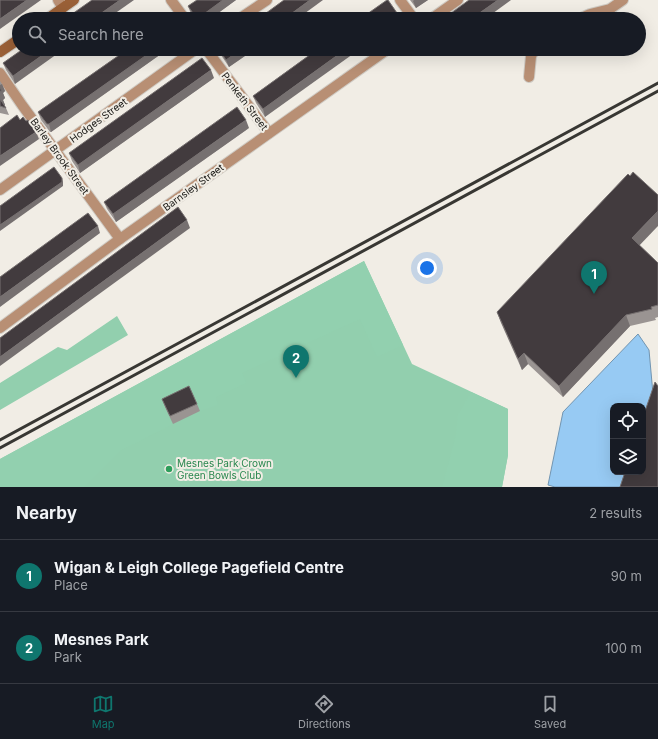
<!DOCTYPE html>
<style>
:root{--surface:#171b24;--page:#20242c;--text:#f1f3f6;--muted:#9ea1a6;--line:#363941;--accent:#0f766e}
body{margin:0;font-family:Inter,sans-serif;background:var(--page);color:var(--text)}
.controls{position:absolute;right:12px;bottom:12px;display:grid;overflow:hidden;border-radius:8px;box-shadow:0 4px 16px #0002}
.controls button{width:36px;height:36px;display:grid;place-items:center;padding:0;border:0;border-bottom:1px solid var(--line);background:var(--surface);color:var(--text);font:20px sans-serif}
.you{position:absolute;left:427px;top:268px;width:14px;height:14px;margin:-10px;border:3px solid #fff;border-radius:50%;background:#1a73e8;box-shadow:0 0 0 6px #1a73e833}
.badge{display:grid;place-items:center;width:26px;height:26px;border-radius:50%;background:var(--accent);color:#fff;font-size:13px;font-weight:700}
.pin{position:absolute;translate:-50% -33px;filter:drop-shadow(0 1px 2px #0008)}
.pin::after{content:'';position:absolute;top:21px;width:14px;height:12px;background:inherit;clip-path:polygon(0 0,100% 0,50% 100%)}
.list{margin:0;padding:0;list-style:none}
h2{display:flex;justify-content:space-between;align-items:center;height:52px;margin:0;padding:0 16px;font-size:17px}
h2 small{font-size:13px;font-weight:400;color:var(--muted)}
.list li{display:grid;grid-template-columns:26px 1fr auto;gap:12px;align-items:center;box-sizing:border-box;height:72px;padding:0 16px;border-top:1px solid var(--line)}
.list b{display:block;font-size:15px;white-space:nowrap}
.list p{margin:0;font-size:13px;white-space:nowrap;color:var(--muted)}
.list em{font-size:13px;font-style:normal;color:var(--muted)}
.icon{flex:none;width:22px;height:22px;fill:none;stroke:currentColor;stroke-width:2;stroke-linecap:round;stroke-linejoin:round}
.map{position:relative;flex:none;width:658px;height:487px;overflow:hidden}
.search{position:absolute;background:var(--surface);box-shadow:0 4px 16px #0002;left:12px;right:12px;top:12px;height:44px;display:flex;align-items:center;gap:10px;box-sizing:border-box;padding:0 14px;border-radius:22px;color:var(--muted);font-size:15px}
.sheet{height:196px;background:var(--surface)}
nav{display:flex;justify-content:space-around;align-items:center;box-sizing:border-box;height:56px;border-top:1px solid var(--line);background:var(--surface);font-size:11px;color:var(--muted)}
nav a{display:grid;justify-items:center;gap:2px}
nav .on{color:var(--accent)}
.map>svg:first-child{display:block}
</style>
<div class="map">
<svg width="658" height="487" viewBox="0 0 658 487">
<rect width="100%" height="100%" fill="#f1ede5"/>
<g fill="#92cfae">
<path d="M 364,261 L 412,364 L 508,409 L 508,455 L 502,487 L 0,487 L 0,459 Z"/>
<path d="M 117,316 L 128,335 L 0,410 L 0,383 L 58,347 L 67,350 Z"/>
</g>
<g fill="#92d0af">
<path d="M 364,261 L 403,345 L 377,357 L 360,319 L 242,373 L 246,383 L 216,397 L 218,405 L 200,411 L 192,394 L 165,407 L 173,424 L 120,451 L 84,487 L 0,487 L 0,459 Z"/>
<path d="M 471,392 L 508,409 L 508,455 L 502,487 L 442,487 L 456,434 L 458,414 Z"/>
</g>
<path fill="#97caf3" stroke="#7295b1" d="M 638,334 L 649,350 L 653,394 L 643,425 L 643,406 L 613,406 L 613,472 L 628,472 L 623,487 L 555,487 L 548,485 L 563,412 Z"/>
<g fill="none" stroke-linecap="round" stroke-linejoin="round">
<g stroke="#cfcbc4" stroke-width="12">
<g id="street">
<path d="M 58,0 L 63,8"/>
<path d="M 171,0 L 185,19"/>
<path d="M 400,0 L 414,19"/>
<path d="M 239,19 L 267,0"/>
<path d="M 431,19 L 458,0"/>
<path d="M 579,19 L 590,14 L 610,9 L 623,0"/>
<path d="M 206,49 L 269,133"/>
<path d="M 0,73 L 22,105 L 120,239"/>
<path d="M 529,77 L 531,56 L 535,49"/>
<path d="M 0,190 L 196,49"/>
<path d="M 0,328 L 120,239 L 388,49"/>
</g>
</g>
<g stroke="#cfcbc4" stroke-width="12">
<g id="secondary">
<path d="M 47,19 L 74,0"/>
<path d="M 0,52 L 19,39"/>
</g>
</g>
<use href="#street" stroke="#b88f74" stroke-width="10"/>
<use href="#secondary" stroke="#9a6037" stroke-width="10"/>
<g stroke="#383733" stroke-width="3">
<path d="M 0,440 L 658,83"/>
<path d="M 0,448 L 658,91"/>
</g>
</g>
<g fill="#9a9492">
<path d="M 197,0 L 236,0 L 210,19 L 194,19 L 191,14 L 188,6 Z"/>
<path d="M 410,0 L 428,0 L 416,8 Z"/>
<path d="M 23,49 L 15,84 L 6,70 L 3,63 Z"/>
<path d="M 128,49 L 168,49 L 51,132 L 50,132 L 41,120 L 38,112 Z"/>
<path d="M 218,49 L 255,49 L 229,67 L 221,55 Z"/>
<path d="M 318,49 L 265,117 L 256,103 L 253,96 Z"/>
<path d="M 214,78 L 80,173 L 72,161 L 69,153 Z"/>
<path d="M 0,81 L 2,84 L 5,91 L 3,93 L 5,98 L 3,100 L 5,105 L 4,105 L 6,108 L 9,115 L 0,113 Z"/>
<path d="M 249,128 L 116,222 L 107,209 L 104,202 Z"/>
<path d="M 639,245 L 658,263 L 658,317 L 655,318 L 656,320 L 630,326 L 563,397 L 528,364 L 522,370 L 501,323 L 497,312 Z"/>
<path d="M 162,399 L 197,404 L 200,411 L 173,424 L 165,407 Z"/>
</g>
<g fill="#767070">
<path d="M 27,0 L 41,0 L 0,29 L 0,19 Z"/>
<path d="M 120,0 L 134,0 L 107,19 L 93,19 Z"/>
<path d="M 223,0 L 236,0 L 210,19 L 197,19 Z"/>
<path d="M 310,0 L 323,0 L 297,19 L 284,19 Z"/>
<path d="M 414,0 L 428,0 L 416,8 L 413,1 Z"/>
<path d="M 498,0 L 511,0 L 485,19 L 471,19 Z"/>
<path d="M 397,13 L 399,19 L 388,19 Z"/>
<path d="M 51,49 L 64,49 L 15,84 L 13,76 Z"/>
<path d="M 155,49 L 168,49 L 51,132 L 49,124 Z"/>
<path d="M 241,49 L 255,49 L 229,67 L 226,60 Z"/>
<path d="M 346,49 L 360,49 L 265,117 L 263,109 Z"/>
<path d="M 211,70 L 214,78 L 80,173 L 78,165 Z"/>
<path d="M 2,84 L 5,91 L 3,93 L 5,98 L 3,100 L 5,105 L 2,106 L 0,100 L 0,85 Z"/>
<path d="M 246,120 L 249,128 L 116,222 L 113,214 Z"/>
<path d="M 36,132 L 39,139 L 0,166 L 0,156 Z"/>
<path d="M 62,178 L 63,182 L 63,186 L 0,231 L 0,225 Z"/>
<path d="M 658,211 L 658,226 L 636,249 L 632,238 Z"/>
<path d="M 187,220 L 190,228 L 0,366 L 0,357 Z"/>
<path d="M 98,226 L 100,233 L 0,307 L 0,297 Z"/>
<path d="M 626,315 L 630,326 L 563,397 L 559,386 Z"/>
<path d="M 524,353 L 528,364 L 522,370 L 518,359 Z"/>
</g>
<g fill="#423b3e" stroke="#767070">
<path d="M 0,0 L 27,0 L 0,19 Z"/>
<path d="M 92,0 L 120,0 L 93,19 L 65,19 Z"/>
<path d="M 197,0 L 223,0 L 197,19 L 188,6 Z"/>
<path d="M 284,0 L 310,0 L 284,19 L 258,19 Z"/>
<path d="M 387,0 L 388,0 L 397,13 L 388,19 L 360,19 Z"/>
<path d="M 469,0 L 498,0 L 471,19 L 443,19 Z"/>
<path d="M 23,49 L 51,49 L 13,76 L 3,63 Z"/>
<path d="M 128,49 L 155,49 L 49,124 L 47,124 L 38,112 Z"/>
<path d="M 219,49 L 241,49 L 226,60 Z"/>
<path d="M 318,49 L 346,49 L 263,109 L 253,96 Z"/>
<path d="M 202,58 L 211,70 L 78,165 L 69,153 Z"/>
<path d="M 0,87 L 2,91 L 0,92 Z"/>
<path d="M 0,99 L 6,108 L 0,106 Z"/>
<path d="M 237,107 L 246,120 L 113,214 L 104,202 Z"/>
<path d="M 17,115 L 20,120 L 23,117 L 26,121 L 28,120 L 36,132 L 0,156 L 0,128 Z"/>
<path d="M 54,167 L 62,178 L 62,182 L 0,225 L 0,206 Z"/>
<path d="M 633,172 L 658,195 L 658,211 L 632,238 L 658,263 L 658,305 L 651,307 L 652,309 L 626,315 L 559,386 L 524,353 L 518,359 L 497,312 L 628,174 L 630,176 Z"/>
<path d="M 178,207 L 187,220 L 0,357 L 0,338 Z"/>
<path d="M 88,213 L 98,226 L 0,297 L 0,277 Z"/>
<path d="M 655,382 L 658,386 L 658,487 L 620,487 L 625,472 L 643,472 L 643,417 Z"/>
<path d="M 189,386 L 197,404 L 170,416 L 162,399 Z"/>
</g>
<circle fill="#2e9e5b" stroke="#f1ede5" stroke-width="1.5" cx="169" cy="469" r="4"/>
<g text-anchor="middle" stroke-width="4" stroke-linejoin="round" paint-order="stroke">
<g font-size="10" fill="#1b1a17" stroke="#f1ede5">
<text transform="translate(245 101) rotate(53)" y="4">Penketh Street</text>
<text transform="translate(98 120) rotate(-36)" y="4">Hodges Street</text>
<text transform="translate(60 156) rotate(54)" y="4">Barley Brook Street</text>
<text transform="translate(193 187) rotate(-36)" y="4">Barnsley Street</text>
</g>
<g font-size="10" fill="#27864d" stroke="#f1ede5" text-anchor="start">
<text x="177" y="467">Mesnes Park Crown<tspan x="177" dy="12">Green Bowls Club</tspan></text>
</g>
</g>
</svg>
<div class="controls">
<button><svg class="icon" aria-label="locate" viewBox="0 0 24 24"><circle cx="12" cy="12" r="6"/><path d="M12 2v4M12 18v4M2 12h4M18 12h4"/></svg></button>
<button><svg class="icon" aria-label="layers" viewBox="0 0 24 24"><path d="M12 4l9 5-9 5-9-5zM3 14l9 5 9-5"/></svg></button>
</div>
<div class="you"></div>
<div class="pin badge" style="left:594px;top:294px">1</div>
<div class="pin badge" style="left:296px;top:378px">2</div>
<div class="search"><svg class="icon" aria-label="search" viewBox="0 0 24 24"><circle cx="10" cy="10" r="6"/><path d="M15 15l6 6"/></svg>Search here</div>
</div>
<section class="sheet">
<h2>Nearby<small>2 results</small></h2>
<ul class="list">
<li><span class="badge">1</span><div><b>Wigan &amp; Leigh College Pagefield Centre</b><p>Place</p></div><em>90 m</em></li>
<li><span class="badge">2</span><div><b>Mesnes Park</b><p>Park</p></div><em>100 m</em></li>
</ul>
</section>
<nav>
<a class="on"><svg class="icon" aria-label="map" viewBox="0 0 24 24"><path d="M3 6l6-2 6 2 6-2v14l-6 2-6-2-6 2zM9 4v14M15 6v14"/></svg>Map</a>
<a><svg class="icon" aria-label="directions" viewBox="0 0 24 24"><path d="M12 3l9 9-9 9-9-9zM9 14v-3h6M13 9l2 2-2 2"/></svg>Directions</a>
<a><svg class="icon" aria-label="saved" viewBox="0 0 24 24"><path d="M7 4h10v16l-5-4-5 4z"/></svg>Saved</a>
</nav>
